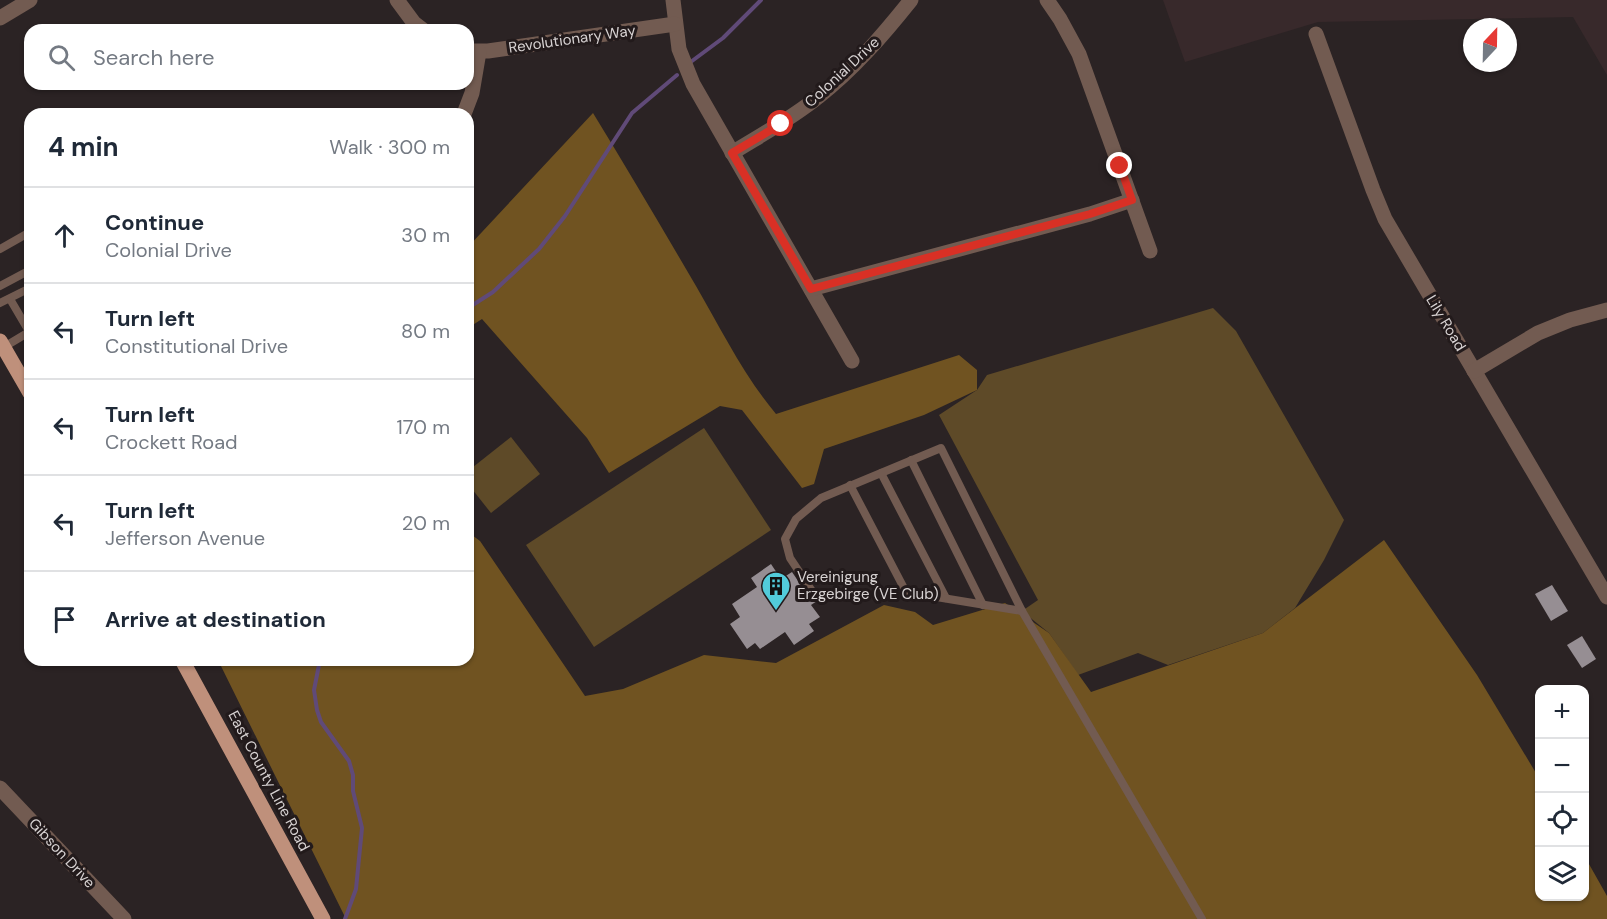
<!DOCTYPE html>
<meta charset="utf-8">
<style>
:root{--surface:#fff;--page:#f2f2f3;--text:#1f2937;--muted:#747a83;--line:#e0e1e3}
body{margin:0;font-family:"DM Sans",sans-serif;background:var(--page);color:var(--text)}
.controls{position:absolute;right:18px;bottom:18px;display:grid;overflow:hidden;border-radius:12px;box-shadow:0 2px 4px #0004}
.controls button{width:54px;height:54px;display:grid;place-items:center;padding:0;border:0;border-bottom:2px solid var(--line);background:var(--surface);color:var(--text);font:30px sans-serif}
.compass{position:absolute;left:1463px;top:18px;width:54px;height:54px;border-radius:50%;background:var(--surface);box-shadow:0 2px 4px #0004;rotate:22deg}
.stop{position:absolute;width:18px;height:18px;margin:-14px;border:4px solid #d93025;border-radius:50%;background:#fff}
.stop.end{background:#d93025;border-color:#fff;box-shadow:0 2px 6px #0008}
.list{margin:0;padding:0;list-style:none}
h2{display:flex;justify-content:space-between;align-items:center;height:78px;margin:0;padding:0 24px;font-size:26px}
h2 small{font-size:20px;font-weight:400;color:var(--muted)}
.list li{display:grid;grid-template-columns:39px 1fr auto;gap:18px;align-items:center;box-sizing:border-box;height:96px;padding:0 24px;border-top:2px solid var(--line)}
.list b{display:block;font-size:22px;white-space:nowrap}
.list p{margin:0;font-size:20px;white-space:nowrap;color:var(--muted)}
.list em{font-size:20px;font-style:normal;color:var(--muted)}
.icon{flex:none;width:33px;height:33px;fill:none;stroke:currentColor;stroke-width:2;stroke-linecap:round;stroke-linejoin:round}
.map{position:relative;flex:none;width:1607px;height:919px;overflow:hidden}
.search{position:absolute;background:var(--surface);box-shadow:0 2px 4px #0004;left:24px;top:24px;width:450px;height:66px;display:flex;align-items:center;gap:15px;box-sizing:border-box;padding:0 21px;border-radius:18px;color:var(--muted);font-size:22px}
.panel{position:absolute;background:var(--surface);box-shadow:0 2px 4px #0004;left:24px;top:108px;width:450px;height:558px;border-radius:18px}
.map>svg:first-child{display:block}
</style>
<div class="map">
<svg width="1607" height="919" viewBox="0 0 1607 919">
<rect width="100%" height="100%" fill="#2b2324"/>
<path fill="#38292b" d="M 1163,0 L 1607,0 L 1607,75 L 1573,17 L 1318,22 L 1185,62 Z"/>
<g fill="#5e4a28">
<path d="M 1213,308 L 1236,331 L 1344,520 L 1324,560 L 1295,608 L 1263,633 L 1168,665 L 1138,653 L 1078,675 L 1049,633 L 1022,611 L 1038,600 L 939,415 L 977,390 L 987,375 Z"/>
<path d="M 704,428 L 771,530 L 594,647 L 526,545 Z"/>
<path d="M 511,437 L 540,474 L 491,513 L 468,484 L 468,471 Z"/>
</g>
<g fill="#705321">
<path d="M 593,113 C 628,170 662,228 696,286 C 721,329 744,376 776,414 L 959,355 L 977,370 L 977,390 L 924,415 L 824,449 L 814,484 L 802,488 L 742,410 L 720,406 L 609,473 L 587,438 L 482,319 L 468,328 L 468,247 Z"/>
<path d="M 468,532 L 480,541 L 585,696 L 623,689 L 704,655 L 776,663 L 884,605 L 915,612 L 933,625 L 1005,603 L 1049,633 L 1091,692 L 1263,633 L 1384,540 L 1477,675 L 1539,778 L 1540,896 L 1584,896 L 1585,857 L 1607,896 L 1607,919 L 346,919 L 218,660 L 468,660 Z"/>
</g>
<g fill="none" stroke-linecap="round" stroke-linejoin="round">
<g stroke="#604a78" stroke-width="4">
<path d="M 692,61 L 723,38 L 761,0"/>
<path d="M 468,308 L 493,292 L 539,249 L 565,216 L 632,113 L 677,75"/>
<path d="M 320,660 L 314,690 L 317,710 L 321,722 L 349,761 L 353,775 L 353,791 L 362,828 L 356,889 L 345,919"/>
</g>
</g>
<g fill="#968e93">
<path d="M 771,564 L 781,579 L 792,572 L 809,597 L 817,601 L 811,605 L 820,617 L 809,624 L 814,631 L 794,645 L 785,632 L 760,649 L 755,643 L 747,649 L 730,624 L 740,617 L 732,604 L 757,587 L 751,578 Z"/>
<path d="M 1552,585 L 1568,611 L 1551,621 L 1535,594 Z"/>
<path d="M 1582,636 L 1596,659 L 1582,668 L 1567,645 Z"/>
</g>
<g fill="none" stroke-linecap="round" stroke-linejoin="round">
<g stroke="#725b51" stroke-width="8">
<path d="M 0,249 L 30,232"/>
<path d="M 0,286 L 30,270"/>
<path d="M 10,299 L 30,333"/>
<path d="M 0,303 L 30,288"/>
<path d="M 4,347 L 29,332"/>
<path d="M 911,460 L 983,605"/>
<path d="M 881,473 L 946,598"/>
<path d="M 850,485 L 906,592 L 1022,611"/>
<path d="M 814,594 L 790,558 L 785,539 L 796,519 L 821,498 L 941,448 L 1022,611 L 1202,919"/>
</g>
<g stroke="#725b51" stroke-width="15">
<path d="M 397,0 L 414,23 L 423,30"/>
<path d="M 673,0 L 679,49 L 693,84 L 852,361"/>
<path d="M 1047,0 L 1060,19 L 1079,54 L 1150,251"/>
<path d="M 0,18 L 30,0"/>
<path d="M 1316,34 L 1373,190 L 1385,219 L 1607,597"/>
<path d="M 468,51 L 488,51 L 675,24"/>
<path d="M 464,114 L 472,93 L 479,52"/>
<path d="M 732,153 C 761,135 791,119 818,97 C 853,70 883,35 911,0"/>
<path d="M 811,289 L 1090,214 L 1132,200"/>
<path d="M 1474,371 L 1538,333 L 1570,320 L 1607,310"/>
<path d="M 0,788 L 124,919"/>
</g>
<g stroke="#bf907b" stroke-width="15">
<path d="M 0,341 L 30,393"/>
<path d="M 182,660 L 323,919"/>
</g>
</g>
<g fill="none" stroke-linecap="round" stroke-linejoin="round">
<path stroke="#d93025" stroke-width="8" d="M 781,124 L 732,153 L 811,289 L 1090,214 L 1132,200 L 1120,166"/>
</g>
<defs>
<g id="building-pin" transform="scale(1.5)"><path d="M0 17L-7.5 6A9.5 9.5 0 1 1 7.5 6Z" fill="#52cbda" stroke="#221a1b"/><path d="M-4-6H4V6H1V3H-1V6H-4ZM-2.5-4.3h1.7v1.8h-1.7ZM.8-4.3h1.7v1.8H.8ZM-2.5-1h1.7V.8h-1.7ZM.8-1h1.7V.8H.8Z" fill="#111"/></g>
</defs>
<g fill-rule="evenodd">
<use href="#building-pin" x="776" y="586"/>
</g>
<g text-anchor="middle" stroke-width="6" stroke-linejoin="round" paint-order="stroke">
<g font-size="15" fill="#d7d2d2" stroke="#221a1b">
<text transform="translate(572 39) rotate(-8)" y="5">Revolutionary Way</text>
<text transform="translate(842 72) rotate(-43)" y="5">Colonial Drive</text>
<text transform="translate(1446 323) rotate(59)" y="5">Lily Road</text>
<text transform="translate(269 781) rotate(62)" y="5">East County Line Road</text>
<text transform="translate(62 853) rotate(47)" y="5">Gibson Drive</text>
</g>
<g font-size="15" fill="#d7d2d2" stroke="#221a1b" text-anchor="start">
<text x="797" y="582">Vereinigung<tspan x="797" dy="17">Erzgebirge (VE Club)</tspan></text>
</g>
</g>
</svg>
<div class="controls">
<button>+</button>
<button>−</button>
<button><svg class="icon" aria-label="locate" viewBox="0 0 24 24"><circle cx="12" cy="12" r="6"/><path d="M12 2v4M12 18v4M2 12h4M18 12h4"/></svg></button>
<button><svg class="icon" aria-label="layers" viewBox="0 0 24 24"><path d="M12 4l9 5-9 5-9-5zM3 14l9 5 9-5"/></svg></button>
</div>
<svg class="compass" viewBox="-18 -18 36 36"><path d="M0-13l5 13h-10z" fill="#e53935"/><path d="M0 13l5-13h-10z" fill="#747a83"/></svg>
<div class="stop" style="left:781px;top:124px"></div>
<div class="stop end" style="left:1120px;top:166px"></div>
<div class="search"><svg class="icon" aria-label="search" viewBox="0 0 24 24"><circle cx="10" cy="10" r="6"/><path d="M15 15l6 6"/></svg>Search here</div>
<section class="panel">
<h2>4 min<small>Walk · 300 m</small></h2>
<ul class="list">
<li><svg class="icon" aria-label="ahead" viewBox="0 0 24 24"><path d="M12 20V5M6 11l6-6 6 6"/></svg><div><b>Continue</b><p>Colonial Drive</p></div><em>30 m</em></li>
<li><svg class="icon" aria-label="left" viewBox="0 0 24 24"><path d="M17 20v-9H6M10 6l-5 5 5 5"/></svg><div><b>Turn left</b><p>Constitutional Drive</p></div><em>80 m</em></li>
<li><svg class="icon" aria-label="left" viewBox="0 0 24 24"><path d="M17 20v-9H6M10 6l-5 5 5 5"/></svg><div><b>Turn left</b><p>Crockett Road</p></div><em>170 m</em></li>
<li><svg class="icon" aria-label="left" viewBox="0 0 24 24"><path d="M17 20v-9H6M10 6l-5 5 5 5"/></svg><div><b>Turn left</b><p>Jefferson Avenue</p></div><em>20 m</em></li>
<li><svg class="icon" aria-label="arrive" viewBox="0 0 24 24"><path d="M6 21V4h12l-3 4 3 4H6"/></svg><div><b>Arrive at destination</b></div></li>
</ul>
</section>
</div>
